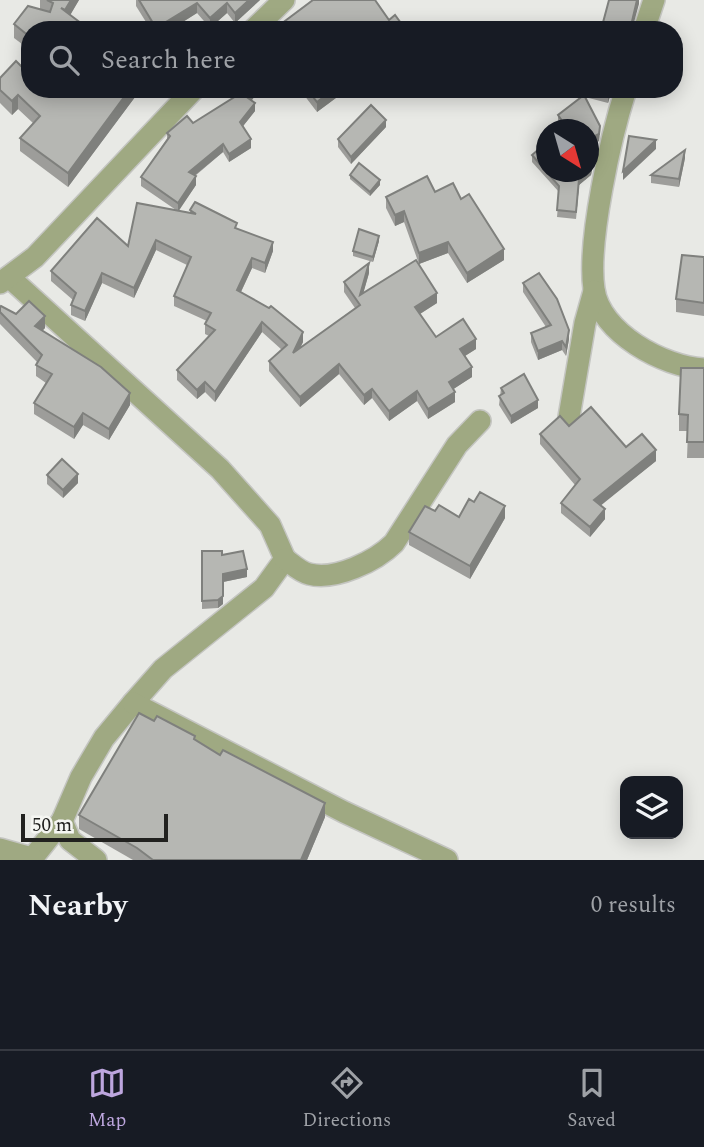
<!DOCTYPE html>
<style>
:root{--surface:#171b24;--page:#242831;--text:#f1f3f6;--muted:#9ea1a6;--line:#363941;--accent:#bda6de}
body{margin:0;font-family:Spectral,serif;background:var(--page);color:var(--text)}
.controls{position:absolute;right:21px;bottom:21px;display:grid;overflow:hidden;border-radius:14px;box-shadow:0 4px 18px #0003}
.controls button{width:63px;height:63px;display:grid;place-items:center;padding:0;border:0;border-bottom:2px solid var(--line);background:var(--surface);color:var(--text);font:35px sans-serif}
.compass{position:absolute;left:536px;top:119px;width:63px;height:63px;border-radius:50%;background:var(--surface);box-shadow:0 4px 18px #0003;rotate:143deg}
.scale{position:absolute;left:21px;bottom:18px;width:147px;box-sizing:border-box;padding-left:7px;border:4px solid #21211f;border-top:0;font-size:19px;line-height:24px;white-space:nowrap;color:#21211f;-webkit-text-stroke:5px #f5f6f2;paint-order:stroke}
.list{margin:0;padding:0;list-style:none}
h2{display:flex;justify-content:space-between;align-items:center;height:91px;margin:0;padding:0 28px;font-size:30px}
h2 small{font-size:23px;font-weight:400;color:var(--muted)}
.icon{flex:none;width:38px;height:38px;fill:none;stroke:currentColor;stroke-width:2;stroke-linecap:round;stroke-linejoin:round}
.map{position:relative;flex:none;width:704px;height:860px;overflow:hidden}
.search{position:absolute;background:var(--surface);box-shadow:0 4px 18px #0003;left:21px;right:21px;top:21px;height:77px;display:flex;align-items:center;gap:18px;box-sizing:border-box;padding:0 24px;border-radius:28px;color:var(--muted);font-size:26px}
.sheet{height:189px;background:var(--surface)}
nav{display:flex;justify-content:space-around;align-items:center;box-sizing:border-box;height:98px;border-top:2px solid var(--line);background:var(--surface);font-size:19px;color:var(--muted)}
nav a{display:grid;justify-items:center;gap:4px}
nav .on{color:var(--accent)}
.map>svg:first-child{display:block}
</style>
<div class="map">
<svg width="704" height="860" viewBox="0 0 704 860">
<rect width="100%" height="100%" fill="#e8e9e5"/>
<g fill="none" stroke-linecap="round" stroke-linejoin="round">
<g stroke="#c4c5c1" stroke-width="24">
<g id="street">
<path d="M 253,30 L 284,0"/>
<path d="M 644,30 L 654,0"/>
<path d="M 626,89 C 611,136 587,242 594,289 C 600,333 664,367 704,369"/>
<path d="M 9,277 L 220,469 L 270,525 L 285,559 L 264,588 L 163,669 L 133,703 L 104,738 L 81,777 L 62,821 L 31,860"/>
<path d="M 0,283 L 35,257 L 194,89"/>
<path d="M 569,417 L 585,323 L 594,291"/>
<path d="M 285,559 C 292,564 300,572 309,574 C 335,581 376,561 394,543 L 457,445 L 480,421"/>
<path d="M 133,703 L 344,812 L 447,860"/>
<path d="M 62,821 L 70,840 L 96,860"/>
<path d="M 0,849 L 32,858"/>
</g>
</g>
<use href="#street" stroke="#9fa982" stroke-width="21"/>
</g>
<g fill="#9d9d9a">
<path d="M 40,0 L 79,0 L 70,15 L 30,30 L 30,50 L 14,38 L 14,24 L 40,9 Z"/>
<path d="M 136,0 L 260,0 L 235,23 L 227,13 L 210,28 L 197,13 L 170,30 L 151,30 L 136,6 Z"/>
<path d="M 0,78 L 50,95 L 141,89 L 68,187 L 20,151 L 20,138 L 33,123 L 18,109 L 12,115 L 0,103 Z"/>
<path d="M 230,89 L 259,89 L 259,91 L 251,101 L 255,111 L 243,126 L 251,148 L 229,162 L 223,152 L 195,176 L 196,185 L 178,211 L 190,213 L 190,210 L 237,228 L 273,251 L 265,273 L 252,268 L 241,292 L 303,342 L 300,348 L 355,308 L 344,292 L 344,282 L 369,273 L 363,293 L 437,303 L 420,314 L 436,337 L 476,349 L 465,356 L 472,377 L 453,389 L 455,402 L 428,419 L 417,401 L 389,421 L 372,398 L 364,405 L 339,374 L 300,407 L 269,371 L 269,361 L 282,350 L 262,332 L 215,402 L 205,392 L 197,399 L 177,380 L 177,370 L 209,336 L 205,334 L 205,324 L 207,321 L 174,306 L 174,296 L 187,265 L 156,250 L 134,298 L 102,283 L 85,321 L 71,315 L 71,305 L 73,300 L 51,281 L 51,271 L 128,246 L 176,210 L 141,186 L 141,177 L 167,139 L 167,133 L 193,123 L 237,96 Z"/>
<path d="M 295,89 L 348,89 L 317,112 L 304,95 L 301,97 Z"/>
<path d="M 584,89 L 612,89 L 608,103 L 585,97 L 600,133 L 599,141 L 592,144 L 595,155 L 591,175 L 579,185 L 576,219 L 557,217 L 559,192 L 532,162 L 532,155 L 562,128 L 558,122 L 558,115 L 584,95 Z"/>
<path d="M 386,127 L 351,164 L 338,147 L 338,139 Z"/>
<path d="M 685,158 L 679,187 L 651,183 L 651,175 Z"/>
<path d="M 350,175 L 380,185 L 370,196 L 350,179 Z"/>
<path d="M 435,192 L 461,199 L 504,260 L 467,283 L 448,253 L 419,264 L 404,222 L 395,226 L 386,208 L 386,197 Z"/>
<path d="M 379,241 L 373,262 L 353,256 L 353,251 Z"/>
<path d="M 704,257 L 704,316 L 676,312 L 676,299 Z"/>
<path d="M 523,283 L 569,339 L 566,356 L 562,350 L 538,360 L 531,342 L 531,333 L 546,327 L 523,292 Z"/>
<path d="M 0,307 L 45,328 L 42,331 L 130,405 L 109,440 L 83,425 L 74,439 L 34,414 L 34,403 L 46,383 L 36,376 L 36,365 L 37,362 L 0,324 Z"/>
<path d="M 704,368 L 704,458 L 687,458 L 688,431 L 679,431 L 679,414 Z"/>
<path d="M 501,388 L 538,408 L 511,424 L 499,405 Z"/>
<path d="M 569,426 L 626,447 L 656,461 L 600,505 L 605,519 L 590,537 L 561,513 L 561,503 L 575,485 L 540,444 L 540,434 Z"/>
<path d="M 47,475 L 78,483 L 63,498 L 47,484 Z"/>
<path d="M 474,502 L 505,518 L 470,579 L 409,545 L 409,532 L 435,511 L 459,517 Z"/>
<path d="M 202,551 L 222,555 L 247,577 L 223,582 L 223,604 L 218,608 L 202,609 Z"/>
<path d="M 195,739 L 325,817 L 307,860 L 133,860 L 79,829 L 79,815 Z"/>
</g>
<g fill="#7f807d">
<path d="M 71,0 L 79,0 L 65,24 L 65,10 Z"/>
<path d="M 249,0 L 260,0 L 235,23 L 235,13 Z"/>
<path d="M 637,0 L 639,0 L 639,4 L 632,30 L 630,30 Z"/>
<path d="M 197,3 L 197,13 L 170,30 L 156,30 L 156,28 Z"/>
<path d="M 227,3 L 227,13 L 210,28 L 210,18 Z"/>
<path d="M 130,89 L 141,89 L 68,187 L 68,173 Z"/>
<path d="M 257,89 L 259,89 L 259,91 L 248,105 L 248,100 Z"/>
<path d="M 301,89 L 304,89 L 304,95 L 301,97 Z"/>
<path d="M 334,89 L 348,89 L 317,112 L 317,102 Z"/>
<path d="M 609,89 L 612,89 L 608,103 L 608,93 Z"/>
<path d="M 18,95 L 18,109 L 12,115 L 12,101 Z"/>
<path d="M 255,103 L 255,111 L 240,130 L 240,122 Z"/>
<path d="M 386,120 L 386,127 L 351,164 L 351,157 Z"/>
<path d="M 600,126 L 599,141 L 589,146 L 589,139 Z"/>
<path d="M 251,139 L 251,148 L 229,162 L 229,154 Z"/>
<path d="M 656,140 L 656,149 L 623,180 L 623,171 Z"/>
<path d="M 223,144 L 223,152 L 189,180 L 189,172 Z"/>
<path d="M 595,148 L 595,155 L 591,175 L 579,185 L 576,219 L 579,179 L 589,172 Z"/>
<path d="M 685,150 L 685,158 L 679,187 L 679,179 Z"/>
<path d="M 196,176 L 196,185 L 178,212 L 178,203 Z"/>
<path d="M 380,180 L 380,185 L 370,196 L 370,192 Z"/>
<path d="M 404,211 L 404,222 L 395,226 L 395,215 Z"/>
<path d="M 379,236 L 379,241 L 373,262 L 373,257 Z"/>
<path d="M 156,240 L 156,250 L 134,298 L 134,288 Z"/>
<path d="M 273,242 L 273,251 L 265,273 L 265,263 Z"/>
<path d="M 448,242 L 448,253 L 419,264 L 419,253 Z"/>
<path d="M 504,249 L 504,260 L 467,283 L 467,273 Z"/>
<path d="M 252,258 L 252,268 L 237,300 L 237,290 Z"/>
<path d="M 369,263 L 369,273 L 360,305 L 360,295 Z"/>
<path d="M 102,273 L 102,283 L 85,321 L 85,311 Z"/>
<path d="M 437,293 L 437,303 L 415,317 L 415,307 Z"/>
<path d="M 45,316 L 45,328 L 35,338 L 35,326 Z"/>
<path d="M 262,322 L 262,332 L 215,402 L 215,392 Z"/>
<path d="M 569,330 L 569,339 L 566,356 L 566,347 Z"/>
<path d="M 303,332 L 303,342 L 293,363 L 293,353 Z"/>
<path d="M 476,339 L 476,349 L 460,359 L 460,349 Z"/>
<path d="M 562,341 L 562,350 L 538,360 L 538,351 Z"/>
<path d="M 339,364 L 339,374 L 300,407 L 300,397 Z"/>
<path d="M 472,367 L 472,377 L 449,392 L 449,382 Z"/>
<path d="M 205,382 L 205,392 L 197,399 L 197,390 Z"/>
<path d="M 372,389 L 372,398 L 364,405 L 364,395 Z"/>
<path d="M 417,391 L 417,401 L 389,421 L 389,411 Z"/>
<path d="M 455,392 L 455,402 L 428,419 L 428,409 Z"/>
<path d="M 130,393 L 130,405 L 109,440 L 109,429 Z"/>
<path d="M 538,400 L 538,408 L 511,424 L 511,416 Z"/>
<path d="M 83,413 L 83,425 L 74,439 L 74,427 Z"/>
<path d="M 656,450 L 656,461 L 594,511 L 594,500 Z"/>
<path d="M 78,474 L 78,483 L 63,498 L 63,490 Z"/>
<path d="M 505,506 L 505,518 L 470,579 L 470,566 Z"/>
<path d="M 605,509 L 605,519 L 590,537 L 590,527 Z"/>
<path d="M 247,569 L 247,577 L 223,582 L 223,574 Z"/>
<path d="M 223,596 L 223,604 L 218,608 L 218,600 Z"/>
<path d="M 325,803 L 325,817 L 307,860 L 301,860 Z"/>
</g>
<g fill="#b6b7b3" stroke="#7f807d" stroke-width="2">
<path d="M 47,0 L 71,0 L 65,10 L 61,8 L 90,30 L 30,30 L 30,37 L 14,24 L 28,6 L 50,12 L 53,3 Z"/>
<path d="M 139,0 L 249,0 L 235,13 L 227,3 L 210,18 L 197,3 L 156,28 Z"/>
<path d="M 313,0 L 375,0 L 389,20 L 395,15 L 406,30 L 273,30 Z"/>
<path d="M 609,0 L 637,0 L 630,30 L 601,30 Z"/>
<path d="M 16,61 L 30,75 L 30,89 L 44,89 L 50,95 L 55,89 L 130,89 L 68,173 L 20,138 L 40,116 L 18,95 L 12,101 L 0,90 L 0,78 Z"/>
<path d="M 234,89 L 257,89 L 249,99 Z"/>
<path d="M 307,89 L 334,89 L 317,102 Z"/>
<path d="M 595,89 L 609,89 L 608,93 Z"/>
<path d="M 241,93 L 255,103 L 240,122 L 251,139 L 229,154 L 223,144 L 189,172 L 196,176 L 178,203 L 141,177 L 170,136 L 167,133 L 187,116 L 193,123 Z"/>
<path d="M 584,95 L 600,126 L 599,134 L 589,139 L 589,130 L 560,130 L 565,125 L 558,115 Z"/>
<path d="M 371,105 L 386,120 L 351,157 L 338,139 Z"/>
<path d="M 629,136 L 656,140 L 623,171 Z"/>
<path d="M 589,140 L 595,148 L 591,168 L 589,170 Z"/>
<path d="M 547,142 L 547,172 L 587,172 L 579,179 L 576,212 L 557,210 L 559,186 L 532,155 Z"/>
<path d="M 685,150 L 679,179 L 651,175 Z"/>
<path d="M 359,163 L 380,180 L 370,192 L 350,175 Z"/>
<path d="M 427,176 L 435,192 L 453,183 L 461,199 L 469,194 L 504,249 L 467,273 L 448,242 L 419,253 L 404,211 L 395,215 L 386,197 Z"/>
<path d="M 195,202 L 237,223 L 235,228 L 273,242 L 265,263 L 252,258 L 237,290 L 269,308 L 271,306 L 303,332 L 293,353 L 360,305 L 344,282 L 369,263 L 360,295 L 416,260 L 437,293 L 415,307 L 436,337 L 463,319 L 476,339 L 460,349 L 472,367 L 449,382 L 455,392 L 428,409 L 417,391 L 389,411 L 372,389 L 364,395 L 339,364 L 300,397 L 269,361 L 287,345 L 262,322 L 215,392 L 205,382 L 197,390 L 177,370 L 215,330 L 205,324 L 211,313 L 174,296 L 191,257 L 156,240 L 134,288 L 102,273 L 85,311 L 71,305 L 76,293 L 51,271 L 97,218 L 128,246 L 137,203 L 196,214 L 190,210 Z"/>
<path d="M 359,229 L 379,236 L 373,257 L 353,251 Z"/>
<path d="M 682,255 L 704,257 L 704,303 L 676,299 Z"/>
<path d="M 539,273 L 557,299 L 569,330 L 566,347 L 562,341 L 538,351 L 531,333 L 551,325 L 523,283 Z"/>
<path d="M 29,301 L 45,316 L 35,326 L 101,367 L 130,393 L 109,429 L 83,413 L 74,427 L 34,403 L 52,374 L 36,365 L 42,355 L 0,312 L 0,307 L 1,306 L 16,314 Z"/>
<path d="M 681,368 L 704,368 L 704,442 L 687,442 L 688,415 L 679,414 Z"/>
<path d="M 524,374 L 538,400 L 511,416 L 499,396 L 504,393 L 501,388 Z"/>
<path d="M 591,407 L 626,447 L 642,434 L 656,450 L 594,500 L 605,509 L 590,527 L 561,503 L 580,479 L 540,434 L 560,416 L 569,426 Z"/>
<path d="M 62,459 L 78,474 L 63,490 L 47,475 Z"/>
<path d="M 480,492 L 505,506 L 470,566 L 409,532 L 425,506 L 435,511 L 439,505 L 459,517 L 469,499 L 474,502 Z"/>
<path d="M 202,551 L 222,551 L 222,555 L 243,551 L 247,569 L 223,574 L 223,596 L 218,600 L 202,601 Z"/>
<path d="M 139,713 L 154,721 L 157,716 L 195,736 L 194,739 L 220,755 L 223,750 L 325,803 L 301,860 L 153,860 L 137,848 L 79,815 Z"/>
</g>
</svg>
<div class="controls">
<button><svg class="icon" aria-label="layers" viewBox="0 0 24 24"><path d="M12 4l9 5-9 5-9-5zM3 14l9 5 9-5"/></svg></button>
</div>
<svg class="compass" viewBox="-18 -18 36 36"><path d="M0-13l5 13h-10z" fill="#e53935"/><path d="M0 13l5-13h-10z" fill="#9ea1a6"/></svg>
<div class="scale">50 m</div>
<div class="search"><svg class="icon" aria-label="search" viewBox="0 0 24 24"><circle cx="10" cy="10" r="6"/><path d="M15 15l6 6"/></svg>Search here</div>
</div>
<section class="sheet">
<h2>Nearby<small>0 results</small></h2>
<ul class="list">
</ul>
</section>
<nav>
<a class="on"><svg class="icon" aria-label="map" viewBox="0 0 24 24"><path d="M3 6l6-2 6 2 6-2v14l-6 2-6-2-6 2zM9 4v14M15 6v14"/></svg>Map</a>
<a><svg class="icon" aria-label="directions" viewBox="0 0 24 24"><path d="M12 3l9 9-9 9-9-9zM9 14v-3h6M13 9l2 2-2 2"/></svg>Directions</a>
<a><svg class="icon" aria-label="saved" viewBox="0 0 24 24"><path d="M7 4h10v16l-5-4-5 4z"/></svg>Saved</a>
</nav>
